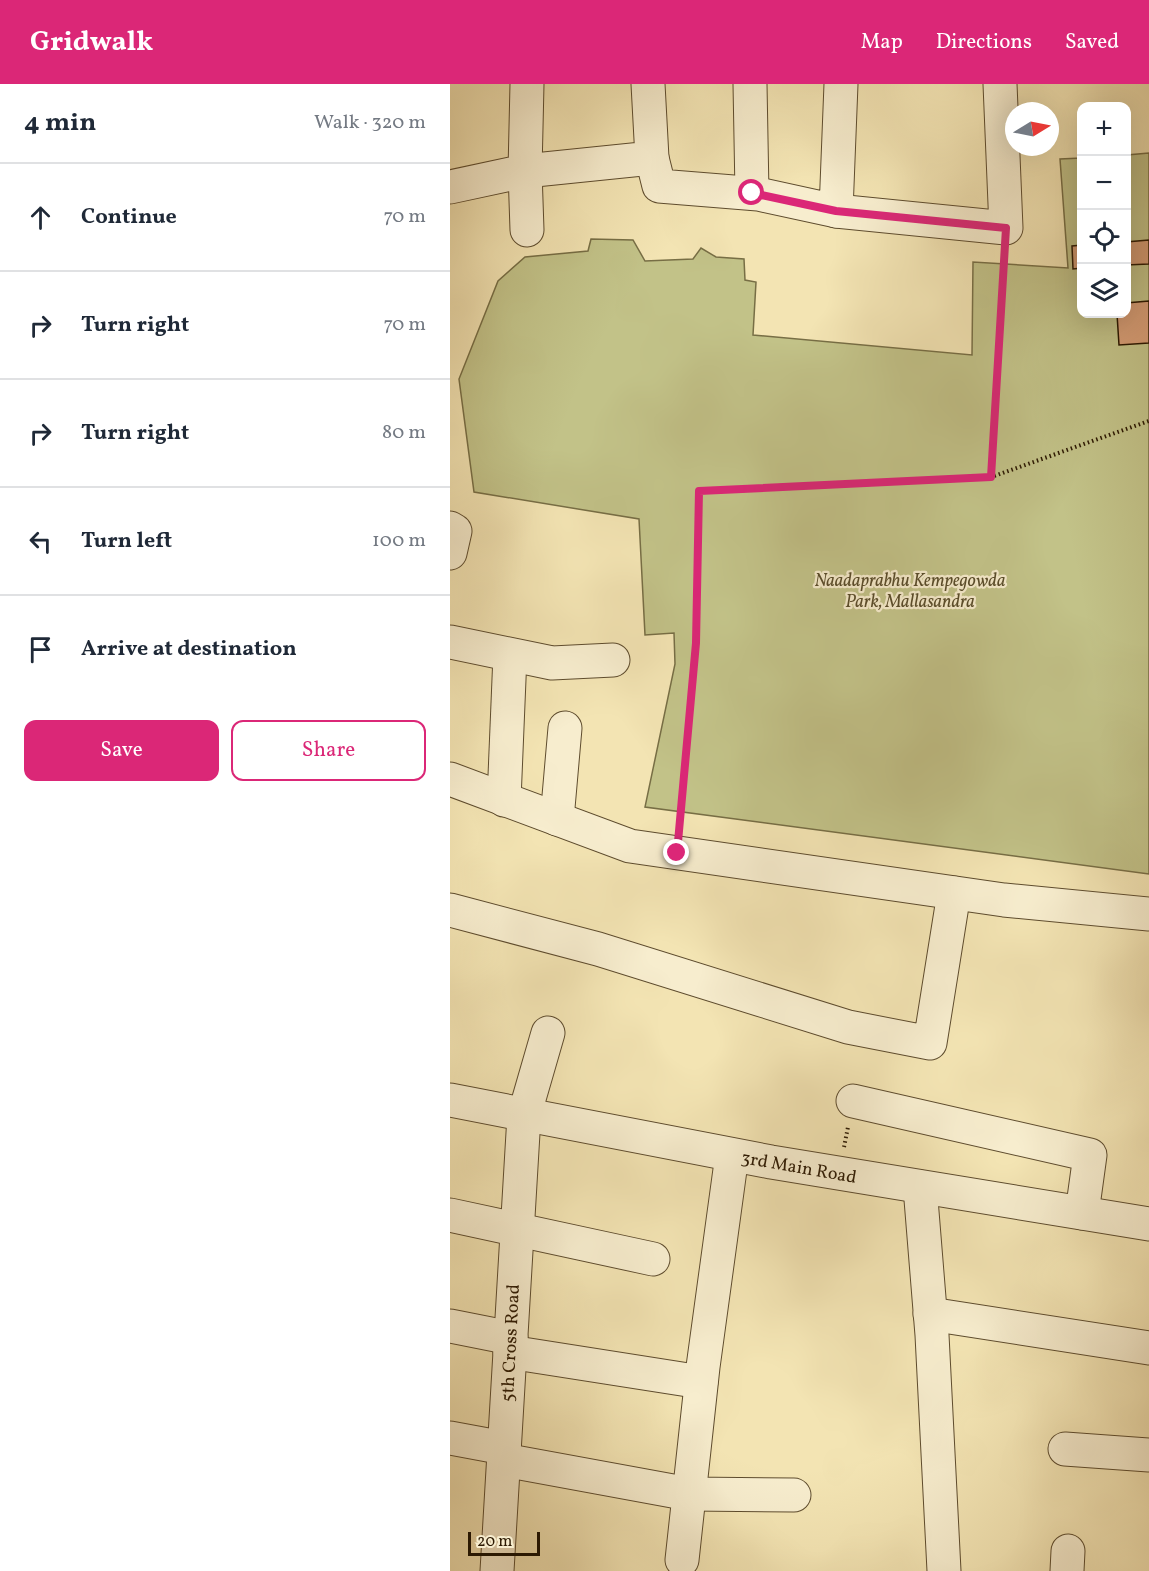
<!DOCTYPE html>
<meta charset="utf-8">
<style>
:root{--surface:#fff;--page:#f2f2f3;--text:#1f2937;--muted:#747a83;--line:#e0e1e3;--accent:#db2777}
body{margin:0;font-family:Vollkorn,serif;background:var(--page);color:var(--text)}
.controls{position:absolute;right:18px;top:18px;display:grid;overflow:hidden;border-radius:12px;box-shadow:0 6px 24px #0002}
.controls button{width:54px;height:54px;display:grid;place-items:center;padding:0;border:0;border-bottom:2px solid var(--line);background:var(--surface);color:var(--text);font:30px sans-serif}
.compass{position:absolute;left:555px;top:18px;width:54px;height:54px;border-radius:50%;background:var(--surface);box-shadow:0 6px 24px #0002;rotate:80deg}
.scale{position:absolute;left:18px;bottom:15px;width:72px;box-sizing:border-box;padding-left:6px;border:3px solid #2c1902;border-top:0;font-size:16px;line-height:21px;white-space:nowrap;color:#2c1902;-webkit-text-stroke:4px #f7edce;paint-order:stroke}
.stop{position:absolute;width:18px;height:18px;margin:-14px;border:4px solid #db2777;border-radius:50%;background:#fff}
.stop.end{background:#db2777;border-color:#fff;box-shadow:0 2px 6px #0008}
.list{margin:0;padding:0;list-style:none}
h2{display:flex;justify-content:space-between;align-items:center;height:78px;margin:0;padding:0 24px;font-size:26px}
h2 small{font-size:20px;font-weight:400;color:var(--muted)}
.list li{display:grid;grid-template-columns:39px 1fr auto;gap:18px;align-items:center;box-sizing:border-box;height:108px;padding:0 24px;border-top:2px solid var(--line)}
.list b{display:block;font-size:22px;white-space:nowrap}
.list em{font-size:20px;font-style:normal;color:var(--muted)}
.actions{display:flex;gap:12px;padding:18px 24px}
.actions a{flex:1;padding:14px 0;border:2px solid var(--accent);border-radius:12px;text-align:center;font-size:21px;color:var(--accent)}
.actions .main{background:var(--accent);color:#fff}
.icon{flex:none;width:33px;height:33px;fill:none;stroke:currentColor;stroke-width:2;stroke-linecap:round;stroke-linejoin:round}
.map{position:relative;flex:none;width:699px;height:1487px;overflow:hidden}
header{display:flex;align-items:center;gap:36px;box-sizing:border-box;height:84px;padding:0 30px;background:var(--accent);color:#fff}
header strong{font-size:28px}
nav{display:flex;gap:33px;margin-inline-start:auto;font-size:21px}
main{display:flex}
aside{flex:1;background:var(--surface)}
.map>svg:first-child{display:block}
</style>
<header>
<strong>Gridwalk</strong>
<nav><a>Map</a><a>Directions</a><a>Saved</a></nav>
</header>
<main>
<aside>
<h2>4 min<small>Walk · 320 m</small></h2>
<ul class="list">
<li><svg class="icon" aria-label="ahead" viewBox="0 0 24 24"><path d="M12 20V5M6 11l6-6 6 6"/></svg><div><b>Continue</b></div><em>70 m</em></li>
<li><svg class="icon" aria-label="right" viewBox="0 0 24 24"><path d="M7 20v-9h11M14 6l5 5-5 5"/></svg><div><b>Turn right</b></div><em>70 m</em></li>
<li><svg class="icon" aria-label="right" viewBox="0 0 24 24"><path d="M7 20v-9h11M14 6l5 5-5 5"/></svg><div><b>Turn right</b></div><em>80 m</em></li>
<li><svg class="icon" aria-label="left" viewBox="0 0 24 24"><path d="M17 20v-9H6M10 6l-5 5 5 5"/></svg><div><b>Turn left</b></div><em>100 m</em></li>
<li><svg class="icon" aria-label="arrive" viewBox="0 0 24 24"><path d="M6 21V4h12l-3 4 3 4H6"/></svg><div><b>Arrive at destination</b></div></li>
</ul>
<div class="actions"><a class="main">Save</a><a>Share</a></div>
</aside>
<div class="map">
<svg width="699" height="1487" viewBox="0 0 699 1487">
<rect width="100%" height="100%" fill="#f3e4b3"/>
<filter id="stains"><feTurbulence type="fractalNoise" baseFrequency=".00333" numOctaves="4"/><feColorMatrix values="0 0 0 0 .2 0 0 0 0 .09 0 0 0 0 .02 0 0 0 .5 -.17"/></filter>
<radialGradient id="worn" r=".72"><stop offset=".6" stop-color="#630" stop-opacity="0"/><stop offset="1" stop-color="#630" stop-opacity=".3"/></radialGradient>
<path fill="#c2c288" stroke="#776e45" stroke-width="1.5" d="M 699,69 L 699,790 L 195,723 L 225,580 L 224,549 L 195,551 L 189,435 L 24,408 L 9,295 L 48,197 L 75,173 L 138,167 L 141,155 L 183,156 L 195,177 L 243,175 L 251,164 L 266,173 L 294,175 L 295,196 L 306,198 L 303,251 L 522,271 L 523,178 L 618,184 L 610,75 L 631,74 L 632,230 L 676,230 L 677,71 Z"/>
<g fill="#d59d76" stroke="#2c1902" stroke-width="1.5">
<path d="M 699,156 L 699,180 L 676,181 L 676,158 Z"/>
<path d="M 632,161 L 632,184 L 623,185 L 622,162 Z"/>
<path d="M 699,217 L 699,259 L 669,261 L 667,230 L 676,230 L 676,219 Z"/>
</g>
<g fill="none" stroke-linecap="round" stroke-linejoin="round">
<g stroke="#5e4c2e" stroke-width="35">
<g id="minor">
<path d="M 300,0 L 302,109"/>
<path d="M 202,74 L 209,102 L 308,110 L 386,127 L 391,0"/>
<path d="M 0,103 L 75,87 L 77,0"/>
<path d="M 386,127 L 556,144 L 550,0"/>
<path d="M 77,146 L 75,87 L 202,74 L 198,0"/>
<path d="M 0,444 L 5,447 L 0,469"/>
<path d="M 0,558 L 102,579 L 163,576"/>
<path d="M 0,695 L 180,762 L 554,816 L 699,830"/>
<path d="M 54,716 L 60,571"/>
<path d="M 107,735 L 115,644"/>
<path d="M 0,826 L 148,865 L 398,943 L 480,959 L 504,809"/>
<path d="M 0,1016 L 321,1078 L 699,1140"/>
<path d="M 403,1017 L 640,1071 L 632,1129"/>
<path d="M 470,1103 L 482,1251 L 494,1487"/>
<path d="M 0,1131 L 203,1175"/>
<path d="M 480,1230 L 699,1264"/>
<path d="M 0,1242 L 61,1254"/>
<path d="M 60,1268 L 251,1298"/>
<path d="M 0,1354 L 54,1364"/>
<path d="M 615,1365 L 699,1371"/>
<path d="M 54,1376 L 239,1410 L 344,1411"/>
<path d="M 232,1476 L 253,1283 L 282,1071"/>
<path d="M 47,1487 L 74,1032 L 98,949"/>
<path d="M 617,1487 L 618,1467"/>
</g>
</g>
<g stroke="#2c1902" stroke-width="4" stroke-dasharray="1.5 3" stroke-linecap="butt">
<path d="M 554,172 L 541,393 L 699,337"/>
<path d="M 230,741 L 246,559 L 249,407 L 541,393"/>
<path d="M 394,1063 L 398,1043"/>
</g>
<use href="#minor" stroke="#f7edce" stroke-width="33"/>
</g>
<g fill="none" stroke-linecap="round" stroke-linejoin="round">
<path stroke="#db2777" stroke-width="8" d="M 227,769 L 246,559 L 249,407 L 541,393 L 556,144 L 386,127 L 302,109"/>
</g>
<g text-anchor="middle" stroke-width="4.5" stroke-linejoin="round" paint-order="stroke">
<g font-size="18" font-style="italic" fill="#594c2a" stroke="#f7edce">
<text x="460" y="502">Naadaprabhu Kempegowda<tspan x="460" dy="21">Park, Mallasandra</tspan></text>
</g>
<g font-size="18" fill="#2c1902" stroke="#f7edce">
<text transform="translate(349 1083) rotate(10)" y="6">3rd Main Road</text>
<text transform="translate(60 1259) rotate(-87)" y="6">5th Cross Road</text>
</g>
</g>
<rect width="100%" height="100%" filter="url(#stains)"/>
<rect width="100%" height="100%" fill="url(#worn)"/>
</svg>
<div class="controls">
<button>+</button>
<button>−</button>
<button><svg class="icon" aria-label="locate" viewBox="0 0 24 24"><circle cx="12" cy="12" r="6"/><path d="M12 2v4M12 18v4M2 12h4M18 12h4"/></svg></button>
<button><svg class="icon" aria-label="layers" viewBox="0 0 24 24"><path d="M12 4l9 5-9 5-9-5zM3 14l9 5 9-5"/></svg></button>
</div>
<svg class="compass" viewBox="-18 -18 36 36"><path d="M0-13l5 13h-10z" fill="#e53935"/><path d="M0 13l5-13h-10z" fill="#747a83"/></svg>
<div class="scale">20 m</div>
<div class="stop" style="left:302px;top:109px"></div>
<div class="stop end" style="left:227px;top:769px"></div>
</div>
</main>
